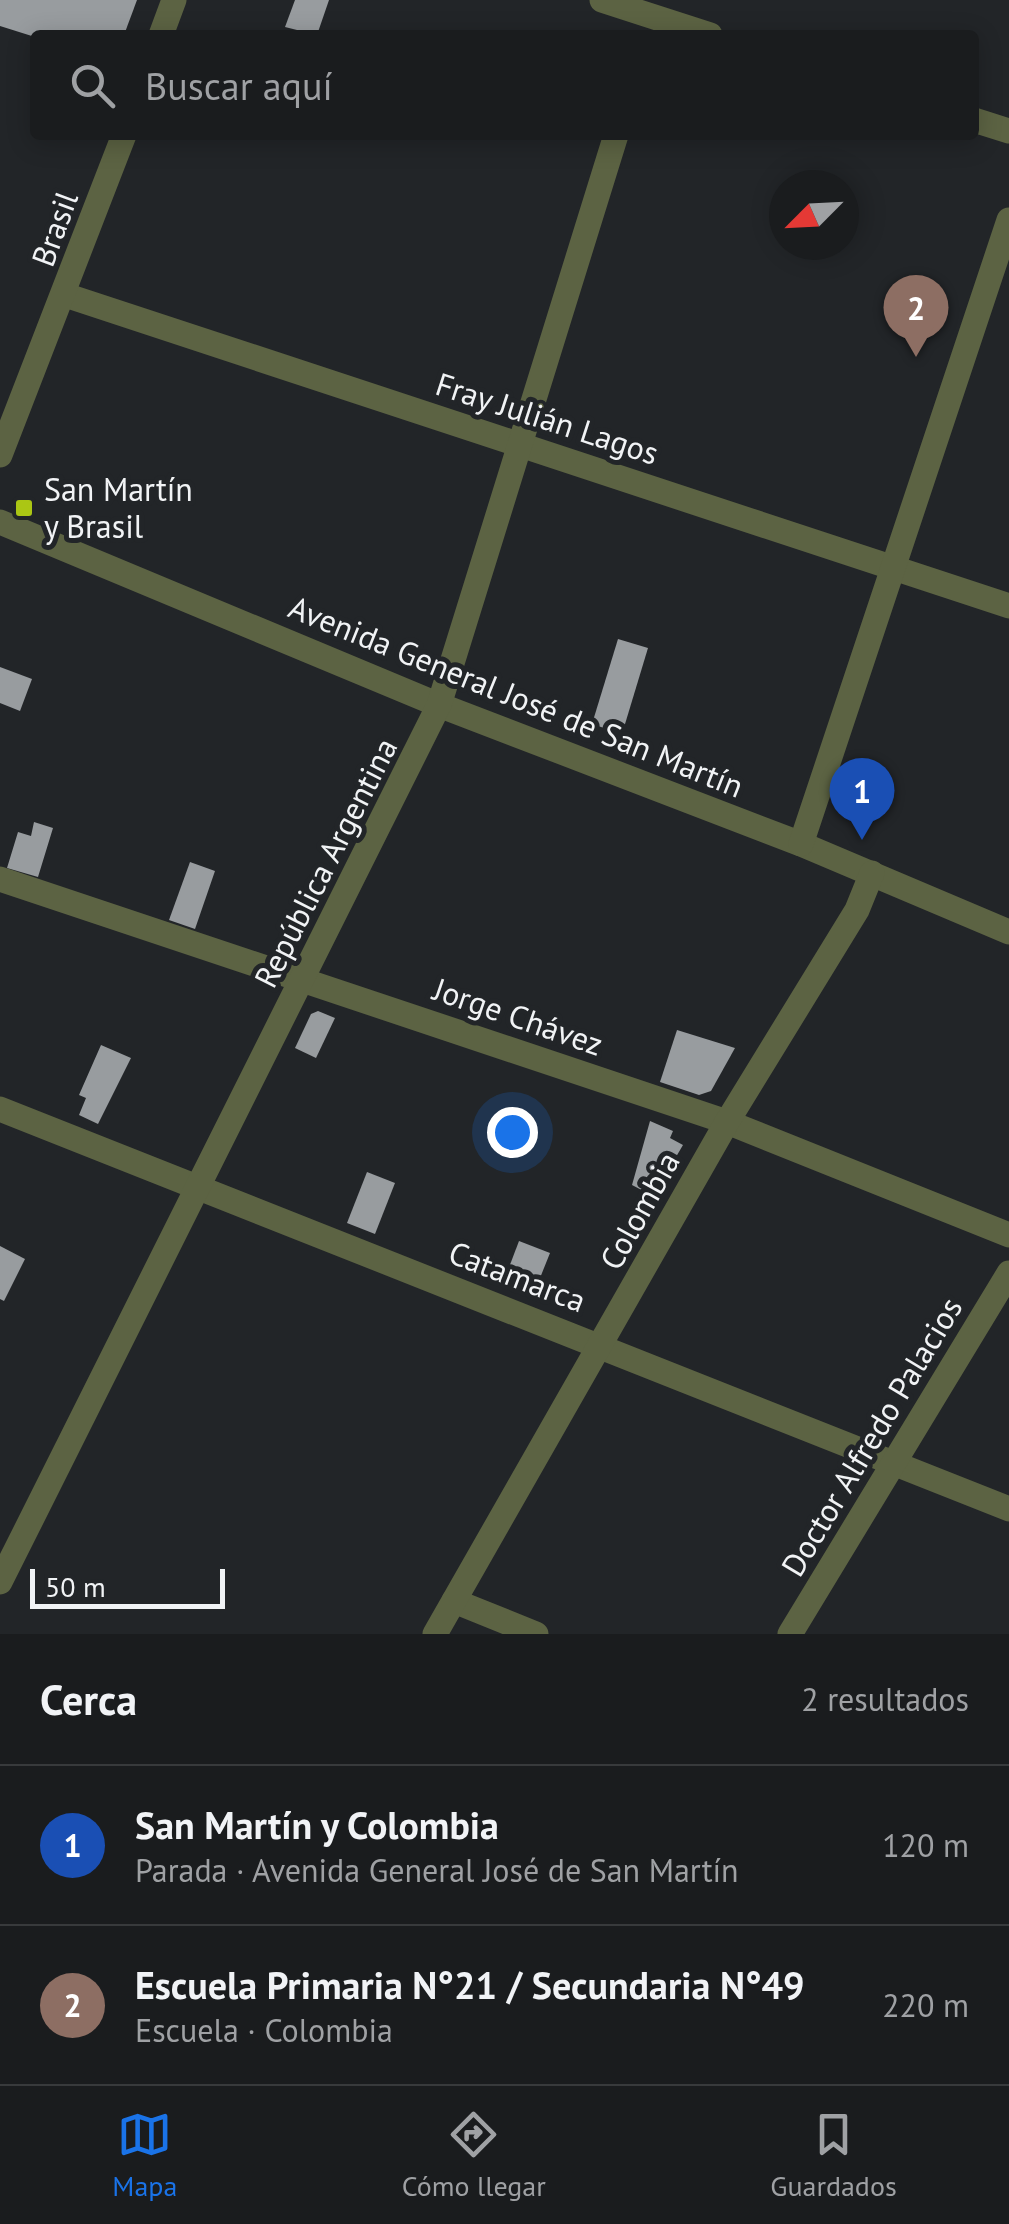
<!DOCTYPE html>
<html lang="es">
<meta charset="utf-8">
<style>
:root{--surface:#1a1c1e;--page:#232527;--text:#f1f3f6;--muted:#9fa1a4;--line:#383a3c;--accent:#1a73e8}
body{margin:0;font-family:"PT Sans",sans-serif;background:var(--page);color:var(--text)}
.compass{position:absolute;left:769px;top:170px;width:90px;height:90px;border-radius:50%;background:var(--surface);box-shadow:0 5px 25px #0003;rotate:246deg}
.scale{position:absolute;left:30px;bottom:25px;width:195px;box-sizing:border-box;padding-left:10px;border:5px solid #f1f3f5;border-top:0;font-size:28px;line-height:35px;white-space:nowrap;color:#f1f3f5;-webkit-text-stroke:8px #222528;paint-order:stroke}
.you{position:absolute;left:512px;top:1132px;width:35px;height:35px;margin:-25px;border:8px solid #fff;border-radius:50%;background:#1a73e8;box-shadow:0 0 0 15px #1a73e833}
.badge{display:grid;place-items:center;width:65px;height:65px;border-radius:50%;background:var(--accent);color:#fff;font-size:32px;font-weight:700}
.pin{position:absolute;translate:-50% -82px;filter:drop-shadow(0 2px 5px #0008)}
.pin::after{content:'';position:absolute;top:52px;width:35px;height:30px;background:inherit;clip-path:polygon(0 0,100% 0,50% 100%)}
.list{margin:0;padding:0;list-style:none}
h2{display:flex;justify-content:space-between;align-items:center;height:130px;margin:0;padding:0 40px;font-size:42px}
h2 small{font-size:32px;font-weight:400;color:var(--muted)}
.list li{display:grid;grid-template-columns:65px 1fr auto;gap:30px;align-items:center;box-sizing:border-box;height:160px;padding:0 40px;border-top:2px solid var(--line)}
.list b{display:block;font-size:38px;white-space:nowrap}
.list p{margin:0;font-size:32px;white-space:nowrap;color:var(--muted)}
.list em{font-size:32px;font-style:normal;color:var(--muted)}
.icon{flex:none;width:55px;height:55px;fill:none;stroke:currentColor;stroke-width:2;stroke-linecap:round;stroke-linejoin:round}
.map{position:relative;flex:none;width:1009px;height:1634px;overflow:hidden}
.search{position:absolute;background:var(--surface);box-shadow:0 5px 25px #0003;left:30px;right:30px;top:30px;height:110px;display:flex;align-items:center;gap:25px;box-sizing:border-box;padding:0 35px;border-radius:10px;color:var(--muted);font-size:38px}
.sheet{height:450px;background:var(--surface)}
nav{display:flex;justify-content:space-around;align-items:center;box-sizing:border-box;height:140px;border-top:2px solid var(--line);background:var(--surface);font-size:28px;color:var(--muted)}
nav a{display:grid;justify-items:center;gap:5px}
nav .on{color:var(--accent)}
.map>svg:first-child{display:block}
</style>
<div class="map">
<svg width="1009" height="1634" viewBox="0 0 1009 1634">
<rect width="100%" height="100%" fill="#222528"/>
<g fill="#989c9f">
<path d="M 0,0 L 137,0 L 124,35 L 35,37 L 0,26 Z"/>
<path d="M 295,0 L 329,0 L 317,35 L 285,27 Z"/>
<path d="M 618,639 L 648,648 L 622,734 L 592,724 Z"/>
<path d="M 0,667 L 32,679 L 20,711 L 0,703 Z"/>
<path d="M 34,822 L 53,828 L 38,877 L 7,868 L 18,832 L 31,836 Z"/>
<path d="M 190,862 L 215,871 L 195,929 L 169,920 Z"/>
<path d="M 318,1011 L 335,1018 L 316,1058 L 295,1048 L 311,1014 Z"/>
<path d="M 677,1030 L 735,1048 L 711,1091 L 699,1095 L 660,1082 Z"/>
<path d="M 101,1045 L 131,1058 L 98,1124 L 79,1115 L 86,1098 L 79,1095 Z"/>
<path d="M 650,1121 L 673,1131 L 670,1138 L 683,1145 L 653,1196 L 632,1185 Z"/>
<path d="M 367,1172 L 395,1183 L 375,1234 L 347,1223 Z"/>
<path d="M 519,1241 L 550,1253 L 532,1298 L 502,1286 Z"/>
<path d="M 0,1246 L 25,1259 L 4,1301 L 0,1299 Z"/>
</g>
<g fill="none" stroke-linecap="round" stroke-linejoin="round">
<g stroke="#5c6343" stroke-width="25">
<path d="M 602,0 L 710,35"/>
<path d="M 161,35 L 174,0"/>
<path d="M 974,120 L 1009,131"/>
<path d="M 65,295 L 1009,606"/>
<path d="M 0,455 L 124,135"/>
<path d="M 0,522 L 439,705 L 801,844 L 1009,932"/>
<path d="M 801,844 L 1009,220"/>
<path d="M 0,879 L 727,1122 L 1009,1235"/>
<path d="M 0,1109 L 1009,1509"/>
<path d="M 0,1582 L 439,705 L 616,135"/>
<path d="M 454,1601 L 536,1634"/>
<path d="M 435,1634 L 727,1122 L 857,910 L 872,873"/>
<path d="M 790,1634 L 1009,1273"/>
</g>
</g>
<rect fill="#abc614" stroke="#222528" stroke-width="4" x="14" y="498" width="20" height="20" rx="5"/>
<g text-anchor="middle" stroke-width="10" stroke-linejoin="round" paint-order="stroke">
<g font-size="32" fill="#f1f3f5" stroke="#222528">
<text transform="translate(55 229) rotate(-70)" y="11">Brasil</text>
<text transform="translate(547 419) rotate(18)" y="11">Fray Julián Lagos</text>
<text transform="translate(516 697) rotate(22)" y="11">Avenida General José de San Martín</text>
<text transform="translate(326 863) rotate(-63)" y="11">República Argentina</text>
<text transform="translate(518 1017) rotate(19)" y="11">Jorge Chávez</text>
<text transform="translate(640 1211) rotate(-61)" y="11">Colombia</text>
<text transform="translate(517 1277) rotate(21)" y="11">Catamarca</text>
<text transform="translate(872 1437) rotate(-59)" y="11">Doctor Alfredo Palacios</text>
</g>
<g font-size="32" fill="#f1f3f5" stroke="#222528" text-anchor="start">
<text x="44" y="501">San Martín<tspan x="44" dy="37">y Brasil</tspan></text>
</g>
</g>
</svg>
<svg class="compass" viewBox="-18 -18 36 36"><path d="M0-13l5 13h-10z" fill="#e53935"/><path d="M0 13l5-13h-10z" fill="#9fa1a4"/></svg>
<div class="scale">50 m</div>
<div class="you"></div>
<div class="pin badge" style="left:862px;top:840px;background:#1a4fb4">1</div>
<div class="pin badge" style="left:916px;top:357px;background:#8d6e63">2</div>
<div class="search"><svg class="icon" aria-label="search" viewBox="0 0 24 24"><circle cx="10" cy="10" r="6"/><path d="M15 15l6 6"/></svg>Buscar aquí</div>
</div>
<section class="sheet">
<h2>Cerca<small>2 resultados</small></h2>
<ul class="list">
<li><span class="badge" style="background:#1a4fb4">1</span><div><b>San Martín y Colombia</b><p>Parada · Avenida General José de San Martín</p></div><em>120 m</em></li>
<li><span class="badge" style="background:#8d6e63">2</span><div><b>Escuela Primaria N°21 / Secundaria N°49</b><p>Escuela · Colombia</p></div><em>220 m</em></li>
</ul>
</section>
<nav>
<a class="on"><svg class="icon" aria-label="map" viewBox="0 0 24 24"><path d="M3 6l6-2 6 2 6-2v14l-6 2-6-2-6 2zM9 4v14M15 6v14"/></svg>Mapa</a>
<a><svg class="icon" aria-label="directions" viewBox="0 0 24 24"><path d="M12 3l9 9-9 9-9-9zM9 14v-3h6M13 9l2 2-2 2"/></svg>Cómo llegar</a>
<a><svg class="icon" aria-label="saved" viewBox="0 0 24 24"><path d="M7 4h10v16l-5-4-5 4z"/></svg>Guardados</a>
</nav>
